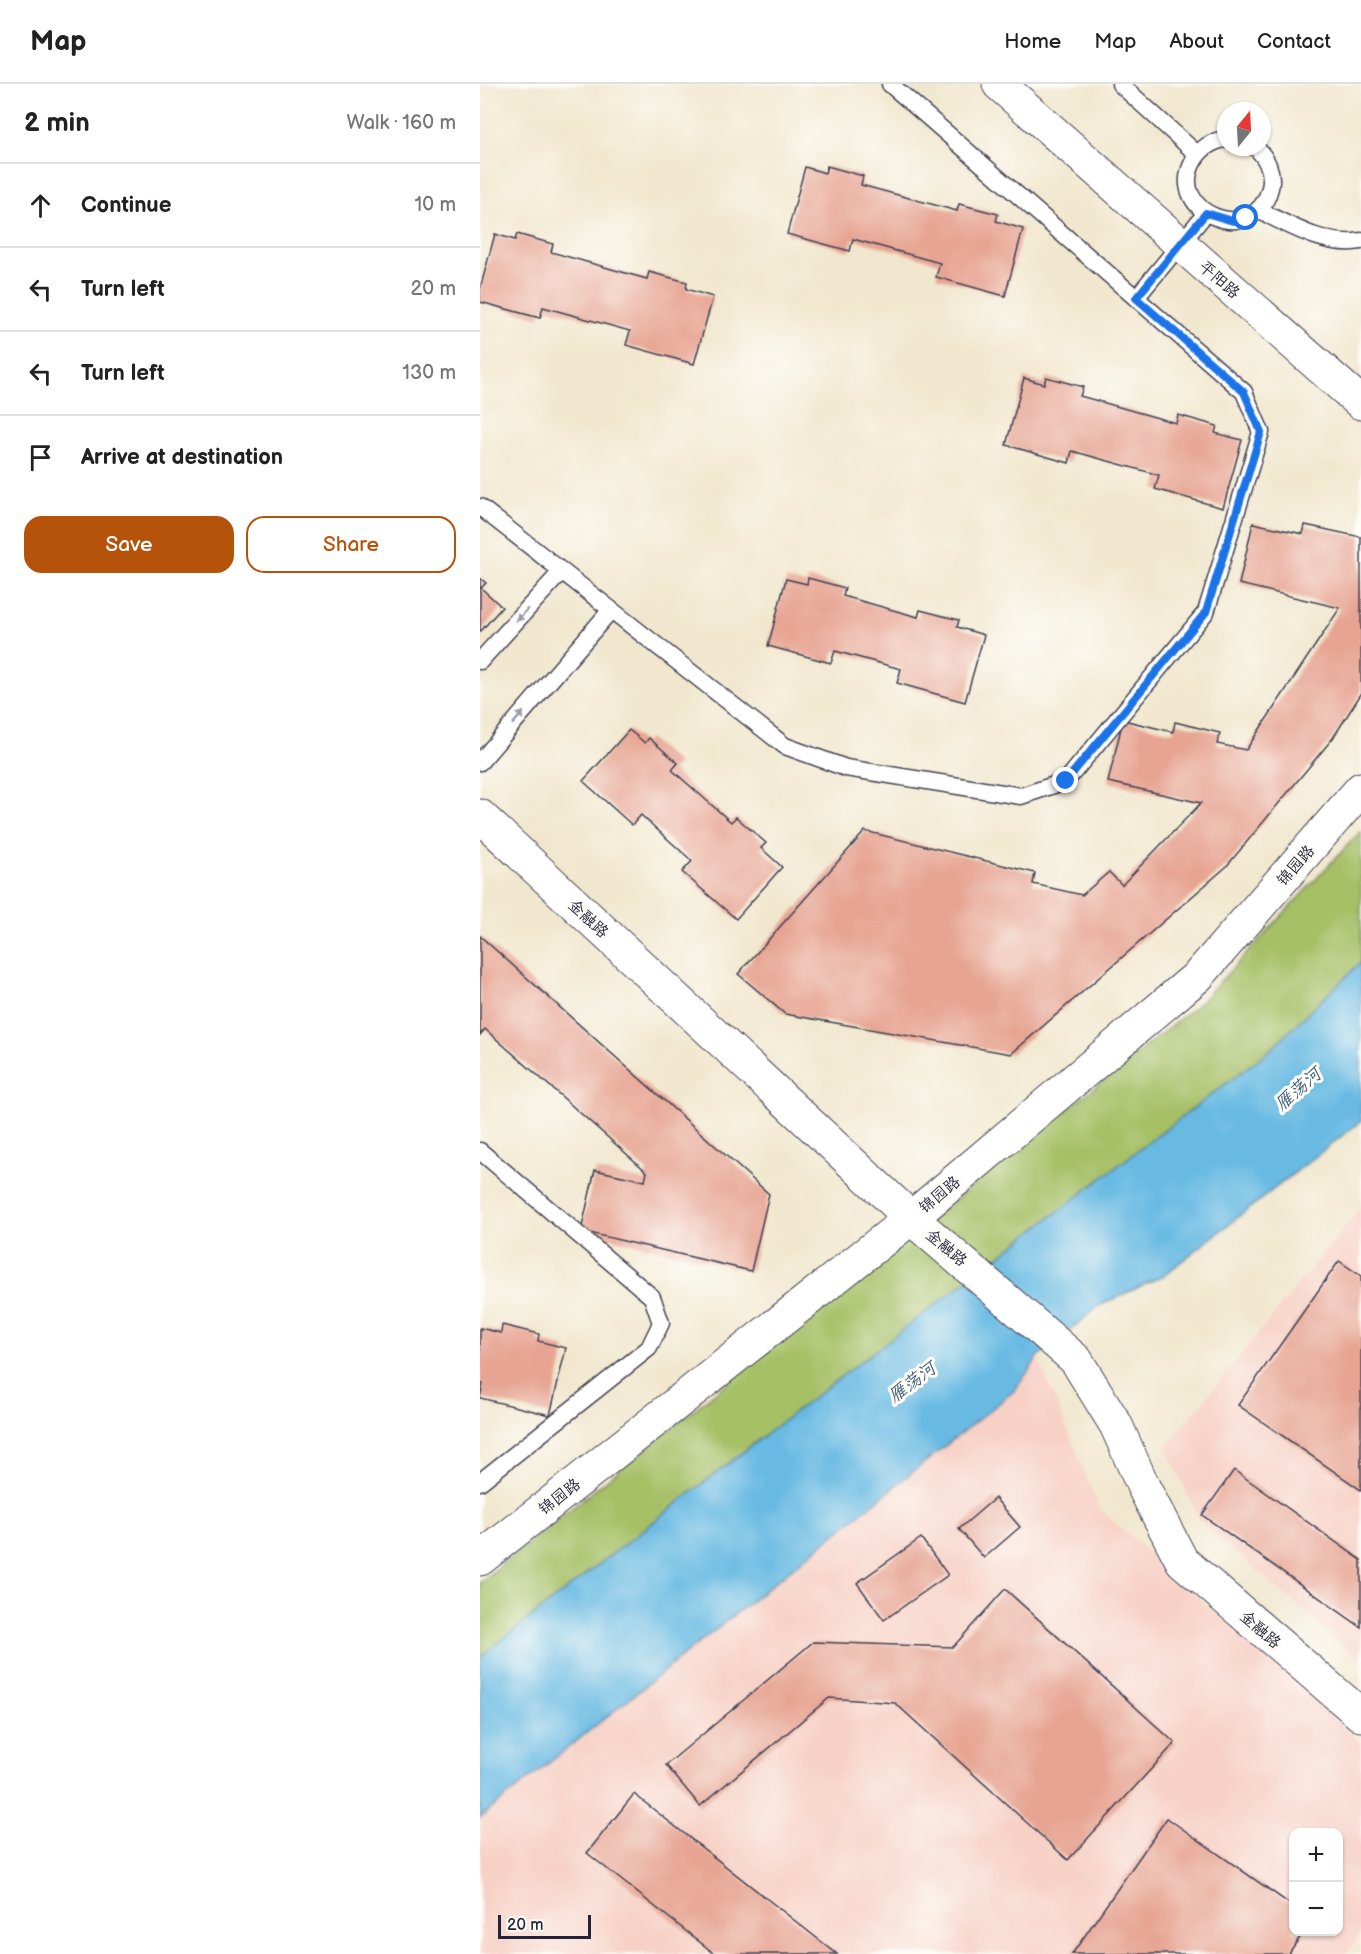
<!DOCTYPE html>
<meta charset="utf-8">
<style>
:root{--surface:#fff;--page:#f2f2f2;--text:#222;--muted:#767676;--line:#e0e0e0;--accent:#b45309}
body{margin:0;font-family:"Balsamiq Sans","LXGW WenKai TC",sans-serif;background:var(--page);color:var(--text)}
.controls{position:absolute;right:18px;bottom:18px;display:grid;overflow:hidden;border-radius:12px;box-shadow:0 2px 4px #0004}
.controls button{width:54px;height:54px;display:grid;place-items:center;padding:0;border:0;border-bottom:2px solid var(--line);background:var(--surface);color:var(--text);font:30px sans-serif}
.compass{position:absolute;left:737px;top:18px;width:54px;height:54px;border-radius:50%;background:var(--surface);box-shadow:0 2px 4px #0004;rotate:18deg}
.scale{position:absolute;left:18px;bottom:15px;width:93px;box-sizing:border-box;padding-left:6px;border:3px solid #22223b;border-top:0;font-size:16px;line-height:21px;white-space:nowrap;color:#22223b;-webkit-text-stroke:4px #fdfcf7;paint-order:stroke}
.stop{position:absolute;width:18px;height:18px;margin:-14px;border:4px solid #1a73e8;border-radius:50%;background:#fff}
.stop.end{background:#1a73e8;border-color:#fff;box-shadow:0 2px 6px #0008}
.list{margin:0;padding:0;list-style:none}
h2{display:flex;justify-content:space-between;align-items:center;height:78px;margin:0;padding:0 24px;font-size:26px}
h2 small{font-size:20px;font-weight:400;color:var(--muted)}
.list li{display:grid;grid-template-columns:39px 1fr auto;gap:18px;align-items:center;box-sizing:border-box;height:84px;padding:0 24px;border-top:2px solid var(--line)}
.list b{display:block;font-size:22px;white-space:nowrap}
.list em{font-size:20px;font-style:normal;color:var(--muted)}
.actions{display:flex;gap:12px;padding:18px 24px}
.actions a{flex:1;padding:14px 0;border:2px solid var(--accent);border-radius:18px;text-align:center;font-size:21px;color:var(--accent)}
.actions .main{background:var(--accent);color:#fff}
.icon{flex:none;width:33px;height:33px;fill:none;stroke:currentColor;stroke-width:2;stroke-linecap:round;stroke-linejoin:round}
.map{position:relative;flex:none;width:881px;height:1870px;overflow:hidden}
header{display:flex;align-items:center;gap:36px;box-sizing:border-box;height:84px;padding:0 30px;background:var(--surface);border-bottom:2px solid var(--line)}
header strong{font-size:28px}
nav{display:flex;gap:33px;margin-inline-start:auto;font-size:21px}
main{display:flex}
aside{flex:1;background:var(--surface)}
.map>svg:first-child{display:block}
</style>
<header>
<strong>Map</strong>
<nav><a>Home</a><a>Map</a><a>About</a><a>Contact</a></nav>
</header>
<main>
<aside>
<h2>2 min<small>Walk · 160 m</small></h2>
<ul class="list">
<li><svg class="icon" aria-label="ahead" viewBox="0 0 24 24"><path d="M12 20V5M6 11l6-6 6 6"/></svg><div><b>Continue</b></div><em>10 m</em></li>
<li><svg class="icon" aria-label="left" viewBox="0 0 24 24"><path d="M17 20v-9H6M10 6l-5 5 5 5"/></svg><div><b>Turn left</b></div><em>20 m</em></li>
<li><svg class="icon" aria-label="left" viewBox="0 0 24 24"><path d="M17 20v-9H6M10 6l-5 5 5 5"/></svg><div><b>Turn left</b></div><em>130 m</em></li>
<li><svg class="icon" aria-label="arrive" viewBox="0 0 24 24"><path d="M6 21V4h12l-3 4 3 4H6"/></svg><div><b>Arrive at destination</b></div></li>
</ul>
<div class="actions"><a class="main">Save</a><a>Share</a></div>
</aside>
<div class="map">
<svg width="881" height="1870" viewBox="0 0 881 1870">
<rect width="100%" height="100%" fill="#fdfcf7"/>
<filter id="ink" filterUnits="userSpaceOnUse"><feTurbulence type="fractalNoise" baseFrequency=".0167" numOctaves="2"/><feDisplacementMap in="SourceGraphic" scale="12" xChannelSelector="R" yChannelSelector="G"/><feConvolveMatrix kernelMatrix="1 2 1 2 8 2 1 2 1" color-interpolation-filters="sRGB"/></filter>
<filter id="wash" filterUnits="userSpaceOnUse"><feTurbulence type="fractalNoise" baseFrequency=".008" numOctaves="4" result="noise"/><feDisplacementMap in="SourceGraphic" scale="24" xChannelSelector="R" yChannelSelector="G"/><feGaussianBlur stdDeviation="1.35" result="paint"/><feColorMatrix in="noise" values="0 0 0 0 0 0 0 0 0 0 0 0 0 0 0 0 0 1.4 0 .05"/><feComposite in="paint" operator="in"/></filter>
<g filter="url(#wash)">
<rect width="100%" height="100%" fill="#f1e7ce"/>
<g fill="#f7d1c6" fill-rule="evenodd">
<path d="M 881,1123 L 881,1577 L 720,1437 L 686,1363 Z"/>
<path d="M 558,1273 L 620,1425 L 881,1659 L 881,1849 L 866,1870 L 0,1870 L 0,1734 L 535,1306 ZM 814,1748 L 858,1748 L 858,1848 L 814,1848 Z"/>
</g>
<path fill="#a6c066" stroke="#647150" stroke-width="1.5" d="M 881,747 L 881,878 L 790,966 L 312,1330 L 0,1573 L 0,1498 L 722,917 Z"/>
<path fill="#67bae3" stroke="#446e8f" stroke-width="1.5" d="M 881,878 L 881,1037 L 684,1191 L 619,1222 L 558,1273 L 535,1306 L 0,1734 L 0,1573 L 312,1330 L 790,966 Z"/>
<g id="blocks">
<g fill="#e7a493">
<path d="M 347,82 L 383,92 L 381,101 L 477,127 L 479,120 L 518,130 L 516,137 L 543,145 L 525,212 L 456,193 L 460,179 L 373,155 L 370,167 L 307,150 L 325,83 L 345,89 Z"/>
<path d="M 15,150 L 35,156 L 37,150 L 73,160 L 71,168 L 167,195 L 169,188 L 207,198 L 206,205 L 233,213 L 214,280 L 146,261 L 150,247 L 63,223 L 60,234 L 0,218 L 0,205 Z"/>
<path d="M 566,293 L 603,303 L 600,312 L 696,339 L 698,331 L 737,342 L 735,349 L 762,356 L 743,424 L 675,405 L 679,391 L 592,367 L 589,379 L 526,361 L 544,294 L 564,300 Z"/>
<path d="M 773,439 L 823,450 L 825,441 L 881,453 L 881,610 L 853,654 L 746,783 L 531,970 L 305,930 L 258,890 L 385,747 L 555,789 L 553,800 L 602,811 L 629,788 L 642,801 L 721,719 L 628,698 L 643,636 L 693,648 L 695,638 L 740,649 L 737,660 L 766,666 L 860,524 L 759,500 Z"/>
<path d="M 0,494 L 6,499 L 1,504 L 22,523 L 0,548 Z"/>
<path d="M 328,494 L 365,504 L 363,512 L 438,533 L 440,526 L 479,536 L 477,543 L 504,551 L 485,618 L 417,599 L 421,585 L 355,567 L 351,579 L 288,562 L 306,495 L 327,500 Z"/>
<path d="M 149,646 L 165,659 L 169,654 L 198,679 L 192,686 L 251,738 L 256,733 L 286,759 L 281,764 L 302,783 L 256,835 L 202,788 L 212,777 L 161,731 L 152,741 L 103,697 Z"/>
<path d="M 0,852 L 289,1110 L 271,1187 L 101,1147 L 115,1086 L 165,1097 L 167,1088 L 5,945 L 0,951 Z"/>
<path d="M 859,1177 L 881,1192 L 881,1406 L 758,1321 Z"/>
<path d="M 22,1241 L 59,1250 L 58,1257 L 86,1264 L 70,1331 L 0,1314 L 3,1300 L 0,1299 L 0,1244 L 21,1249 Z"/>
<path d="M 754,1386 L 881,1476 L 881,1543 L 722,1431 Z"/>
<path d="M 515,1414 L 540,1443 L 504,1474 L 479,1445 Z"/>
<path d="M 441,1454 L 468,1491 L 404,1536 L 377,1499 Z"/>
<path d="M 525,1505 L 695,1659 L 588,1776 L 415,1619 L 349,1614 L 220,1722 L 186,1681 L 333,1558 L 473,1563 Z"/>
<path d="M 154,1710 L 357,1870 L 235,1870 L 107,1769 Z"/>
<path d="M 687,1734 L 814,1823 L 814,1848 L 824,1848 L 808,1870 L 592,1870 Z"/>
</g>
</g>
</g>
<g filter="url(#ink)">
<use href="#blocks" fill-opacity="0" stroke="#414051" stroke-width="1.5"/>
<g fill="none" stroke-linecap="round" stroke-linejoin="round">
<g stroke="#414051" stroke-width="19">
<g id="lane">
<path d="M 640,0 L 717,70"/>
<path d="M 746,55 C 731,57 720,65 713,78 C 686,129 775,165 790,104 C 794,88 786,73 775,63"/>
<path d="M 778,126 C 807,140 848,164 881,157"/>
<path d="M 656,214 L 726,129"/>
<path d="M 0,423 L 305,662 L 366,684 L 541,712 L 586,697 L 726,528 L 781,348 L 764,308 L 410,0"/>
<path d="M 0,577 L 81,488"/>
<path d="M 0,678 L 130,527"/>
<path d="M 0,1067 L 172,1213 L 181,1239 L 169,1264 L 0,1398"/>
</g>
</g>
<g stroke="#414051" stroke-width="35">
<g id="street">
<path d="M 519,0 L 881,319"/>
<path d="M 0,732 L 431,1134 L 596,1276 L 636,1341 L 664,1404 L 702,1477 L 881,1631"/>
<path d="M 0,1475 L 431,1134 L 718,892 L 881,705"/>
</g>
</g>
<use href="#lane" stroke="#fff" stroke-width="16"/>
<use href="#street" stroke="#fff" stroke-width="33"/>
</g>
<defs><path id="oneway-solid" d="M-6-.8H1V-3.2L6.5 0L1 3.2V.8H-6Z" transform="scale(1.5)"/></defs>
<g fill="#9c9ca7">
<use href="#oneway-solid" transform="translate(42 531) rotate(132)"/>
<use href="#oneway-solid" transform="translate(38 634) rotate(-49)"/>
</g>
</g>
<g fill="none" stroke-linecap="round" stroke-linejoin="round" filter="url(#ink)">
<path stroke="#1a73e8" stroke-width="8" d="M 586,697 L 726,528 L 781,348 L 764,308 L 656,214 L 726,129 L 753,137 L 766,134"/>
</g>
<g text-anchor="middle" stroke-width="6" stroke-linejoin="round" paint-order="stroke">
<g font-size="16" fill="#22223b" stroke="#fdfcf7">
<text transform="translate(740 195) rotate(41)" y="6">平阳路</text>
<text transform="translate(815 781) rotate(-49)" y="6">锦园路</text>
<text transform="translate(109 834) rotate(43)" y="6">金融路</text>
<text transform="translate(459 1110) rotate(-40)" y="6">锦园路</text>
<text transform="translate(467 1163) rotate(40)" y="6">金融路</text>
<text transform="translate(79 1412) rotate(-38)" y="6">锦园路</text>
<text transform="translate(781 1545) rotate(41)" y="6">金融路</text>
</g>
<g font-size="18" font-style="italic" fill="#3e5f7e" stroke="#fdfcf7">
<text transform="translate(818 1005) rotate(-41)" y="6">雁荡河</text>
<text transform="translate(432 1298) rotate(-37)" y="6">雁荡河</text>
</g>
</g>
</svg>
<div class="controls">
<button>+</button>
<button>−</button>
</div>
<svg class="compass" viewBox="-18 -18 36 36"><path d="M0-13l5 13h-10z" fill="#e53935"/><path d="M0 13l5-13h-10z" fill="#767676"/></svg>
<div class="scale">20 m</div>
<div class="stop" style="left:766px;top:134px"></div>
<div class="stop end" style="left:586px;top:697px"></div>
</div>
</main>
